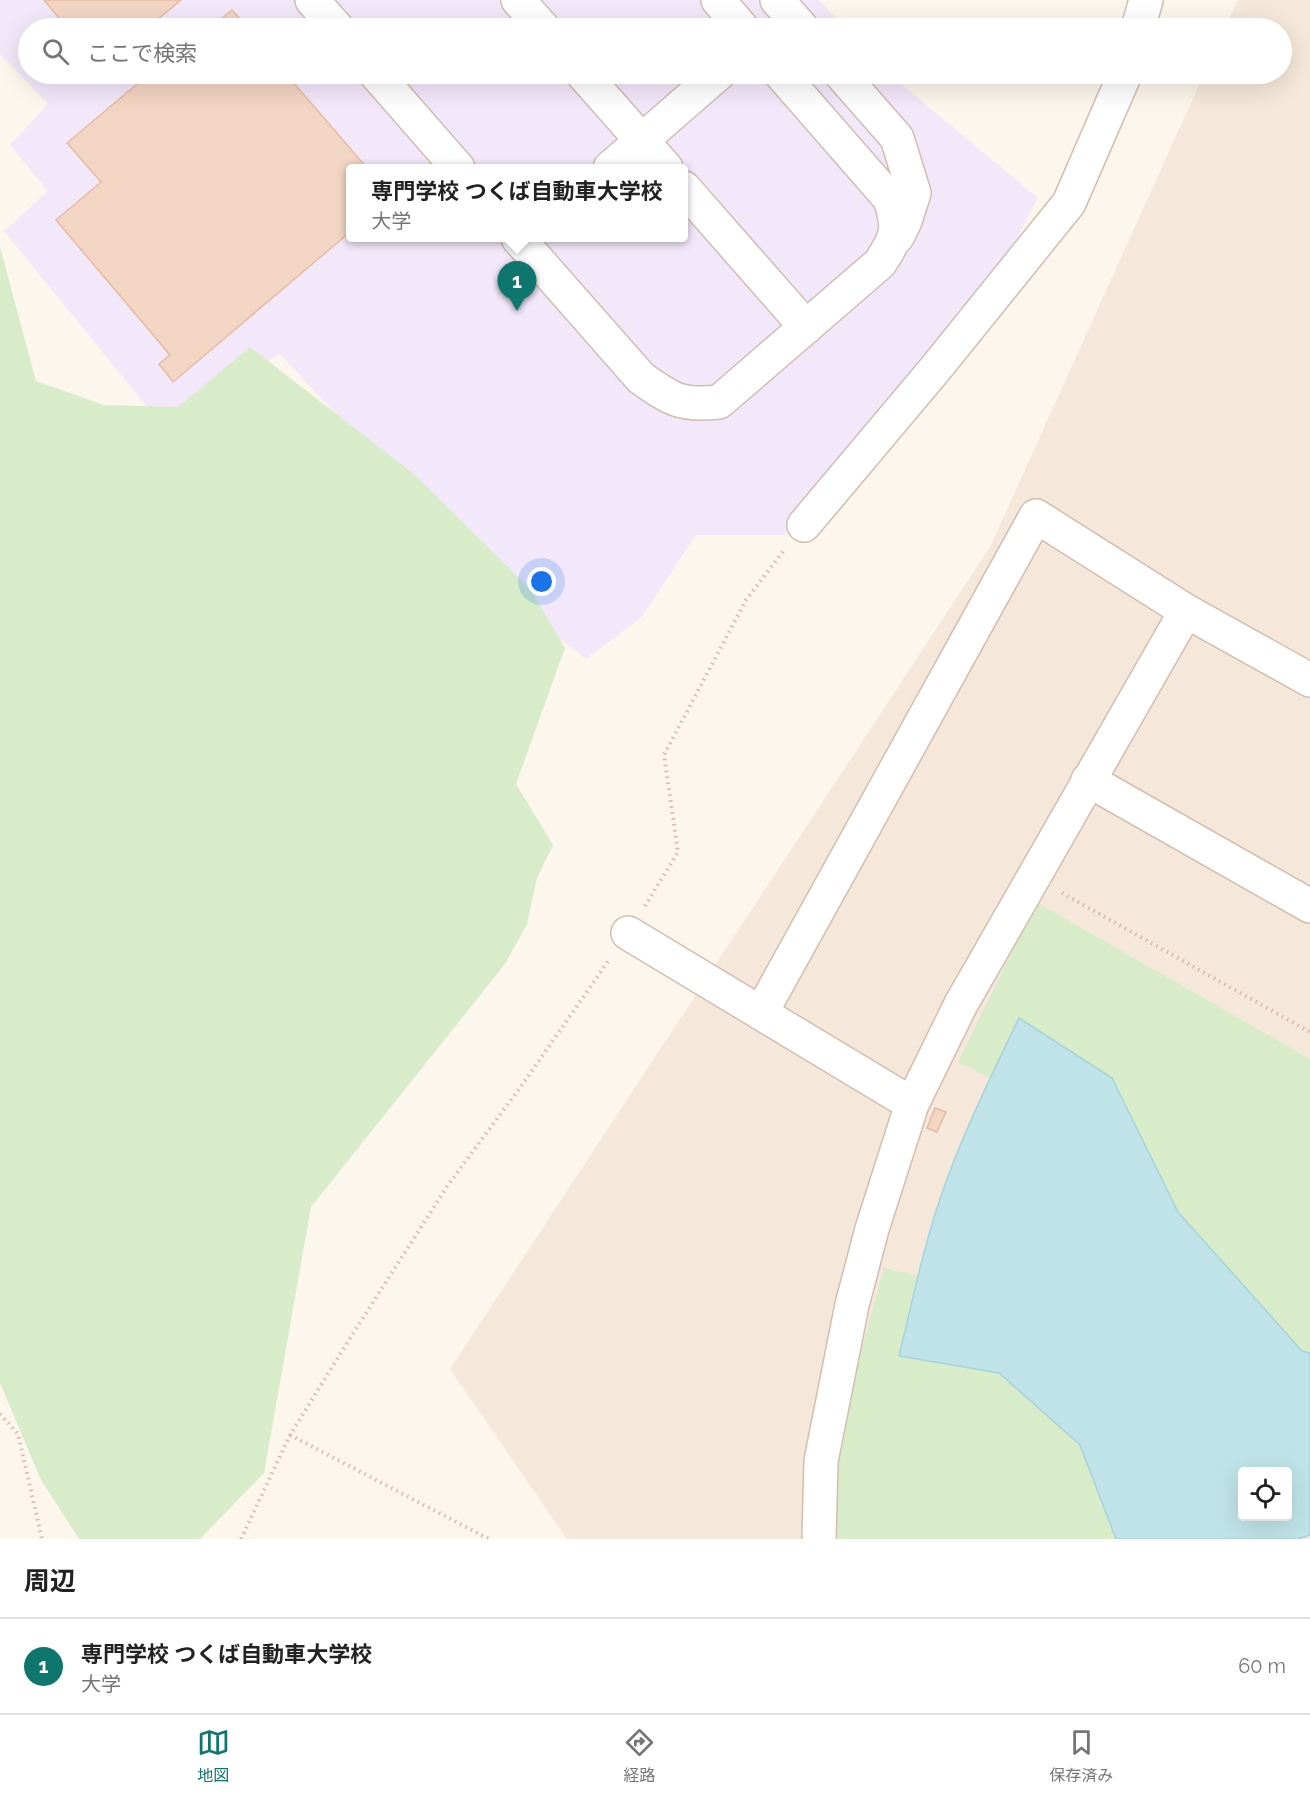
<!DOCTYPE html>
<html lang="ja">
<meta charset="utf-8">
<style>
:root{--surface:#fff;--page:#f2f2f2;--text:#222;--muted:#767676;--line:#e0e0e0;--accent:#0f766e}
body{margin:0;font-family:Raleway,"Noto Sans JP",sans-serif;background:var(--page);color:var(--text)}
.controls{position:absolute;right:18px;bottom:18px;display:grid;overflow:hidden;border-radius:6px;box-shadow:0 6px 24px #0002}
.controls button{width:54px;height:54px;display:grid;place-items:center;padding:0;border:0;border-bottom:2px solid var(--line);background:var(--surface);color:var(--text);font:30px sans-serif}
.you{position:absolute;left:542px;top:582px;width:21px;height:21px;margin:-15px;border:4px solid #fff;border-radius:50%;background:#1a73e8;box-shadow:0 0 0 9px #1a73e833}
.badge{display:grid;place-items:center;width:39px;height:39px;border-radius:50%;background:var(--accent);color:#fff;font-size:20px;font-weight:700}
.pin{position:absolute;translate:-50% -50px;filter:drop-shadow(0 2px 3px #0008)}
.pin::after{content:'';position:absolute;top:32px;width:21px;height:18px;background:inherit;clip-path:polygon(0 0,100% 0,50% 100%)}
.popup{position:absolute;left:346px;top:164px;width:342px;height:78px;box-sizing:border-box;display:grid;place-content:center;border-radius:6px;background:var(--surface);filter:drop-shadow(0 2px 4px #0005);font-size:20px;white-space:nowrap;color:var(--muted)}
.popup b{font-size:22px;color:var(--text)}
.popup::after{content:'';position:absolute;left:50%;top:100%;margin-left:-12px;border:12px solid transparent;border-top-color:var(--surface)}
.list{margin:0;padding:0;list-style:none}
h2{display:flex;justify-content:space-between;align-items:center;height:78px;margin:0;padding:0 24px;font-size:26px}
h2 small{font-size:20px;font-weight:400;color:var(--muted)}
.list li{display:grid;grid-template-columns:39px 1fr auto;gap:18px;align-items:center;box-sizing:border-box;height:96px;padding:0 24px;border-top:2px solid var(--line)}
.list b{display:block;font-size:22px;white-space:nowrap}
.list p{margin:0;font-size:20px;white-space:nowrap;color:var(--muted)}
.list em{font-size:20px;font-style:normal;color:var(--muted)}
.icon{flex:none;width:33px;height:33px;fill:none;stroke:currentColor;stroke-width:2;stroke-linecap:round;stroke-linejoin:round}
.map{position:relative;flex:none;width:1310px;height:1539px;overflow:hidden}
.search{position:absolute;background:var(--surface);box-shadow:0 6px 24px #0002;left:18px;right:18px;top:18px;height:66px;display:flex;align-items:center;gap:15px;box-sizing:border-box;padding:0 21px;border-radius:33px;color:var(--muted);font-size:22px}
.sheet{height:174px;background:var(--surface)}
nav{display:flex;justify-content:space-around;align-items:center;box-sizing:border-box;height:84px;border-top:2px solid var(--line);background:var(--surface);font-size:16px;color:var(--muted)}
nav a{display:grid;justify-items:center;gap:3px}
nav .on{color:var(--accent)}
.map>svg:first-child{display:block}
</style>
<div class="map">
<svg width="1310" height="1539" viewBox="0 0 1310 1539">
<rect width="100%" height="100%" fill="#fdf6ec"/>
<path fill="#f5e8da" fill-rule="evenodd" d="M 1238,0 L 1310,0 L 1310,1539 L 567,1539 L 450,1369 L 990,547 L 1204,74 L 1282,74 L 1282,28 L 1225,28 ZM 1242,1472 L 1288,1472 L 1288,1516 L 1242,1516 Z"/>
<path fill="#f3e8fa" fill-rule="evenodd" d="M 0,0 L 819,0 L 845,28 L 28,28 L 28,74 L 889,74 L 1038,198 L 1001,269 L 784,535 L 696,535 L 641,618 L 586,659 L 509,599 L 280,354 L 259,366 L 170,435 L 4,231 L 48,191 L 10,145 L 48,104 L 0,54 ZM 350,168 L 684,168 L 684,238 L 350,238 Z"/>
<g fill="#d8ecc9">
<path d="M 0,247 L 36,381 L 104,405 L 178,407 L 250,347 L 415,475 L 531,590 L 565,648 L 516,784 L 553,845 L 537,878 L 527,924 L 505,964 L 311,1207 L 264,1473 L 200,1539 L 79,1539 L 41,1480 L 0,1383 Z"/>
<path d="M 1036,902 L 1310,1059 L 1310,1353 L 1302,1351 L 1178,1212 L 1112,1078 L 1019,1019 L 990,1078 L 958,1062 Z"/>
<path d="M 884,1268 L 918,1276 L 899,1356 L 998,1373 L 1080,1445 L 1116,1539 L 834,1539 L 832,1483 L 855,1373 Z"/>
</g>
<path fill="#bfe3e8" stroke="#a5d3da" stroke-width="1.5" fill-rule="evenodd" d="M 1019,1018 L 1112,1078 L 1178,1212 L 1302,1351 L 1310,1353 L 1310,1535 L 1298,1539 L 1116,1539 L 1080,1445 L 999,1373 L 899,1356 C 912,1303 923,1248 941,1196 C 962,1134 991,1077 1019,1018 ZM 1242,1472 L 1288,1472 L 1288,1516 L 1242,1516 Z"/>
<g fill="#f3d5c3" stroke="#e6bba3" stroke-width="1.5">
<path d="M 44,0 L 181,0 L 147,28 L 67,28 Z"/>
<path d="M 232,10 L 248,28 L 210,28 Z"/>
<path d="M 149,74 L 286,74 L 367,168 L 350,168 L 350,232 L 173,382 L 159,364 L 170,355 L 56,220 L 101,182 L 67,143 Z"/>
<path d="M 935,1108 L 946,1112 L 937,1132 L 927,1128 Z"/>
</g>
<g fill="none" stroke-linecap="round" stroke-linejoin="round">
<g stroke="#d1beb0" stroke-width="36">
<g id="minor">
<path d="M 312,0 L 337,28"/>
<path d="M 518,0 L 543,28"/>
<path d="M 718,0 L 742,28"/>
<path d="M 777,0 L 802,28"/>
<path d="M 1138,28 L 1146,0"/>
<path d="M 376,74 L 458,168"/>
<path d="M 583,74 L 666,168"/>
<path d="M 841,74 L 897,138 L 914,193 L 905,221 L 897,237"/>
<path d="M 610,168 L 718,74"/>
<path d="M 684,188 L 806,327"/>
<path d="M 518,238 L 641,378 C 672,400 681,406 719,402 L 880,263 C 897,237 900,229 890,199 L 781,74"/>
<path d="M 804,525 L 936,368 L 1069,203 L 1125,74"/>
<path d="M 1088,780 L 1310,906"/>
<path d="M 628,933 L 912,1104"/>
<path d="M 761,1013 L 1036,516 L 1186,611 L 1310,680"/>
<path d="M 819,1539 L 821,1461 L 852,1305 L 872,1229 L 912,1104 L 961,1004 L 1186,611"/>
</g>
</g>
<g stroke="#d9b8a5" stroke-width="4" stroke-dasharray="1.5 4.5" stroke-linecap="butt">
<path d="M 1062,893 L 1310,1032"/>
<path d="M 645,906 L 678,852 L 664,755 L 746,600 L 785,549"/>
<path d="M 0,1414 L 18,1434 L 42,1539"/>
<path d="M 290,1435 L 489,1539"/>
<path d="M 241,1539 L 290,1435 L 352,1335 L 448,1185 L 522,1085 L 609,960"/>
</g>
<use href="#minor" stroke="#fff" stroke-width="33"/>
</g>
</svg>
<div class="controls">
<button><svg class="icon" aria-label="locate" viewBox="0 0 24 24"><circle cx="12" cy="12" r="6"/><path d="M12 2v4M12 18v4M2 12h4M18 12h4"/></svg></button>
</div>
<div class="you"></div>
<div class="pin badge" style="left:517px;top:311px">1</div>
<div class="popup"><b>専門学校 つくば自動車大学校</b>大学</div>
<div class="search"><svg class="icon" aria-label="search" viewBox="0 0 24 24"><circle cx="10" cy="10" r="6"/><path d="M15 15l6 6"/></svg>ここで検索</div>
</div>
<section class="sheet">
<h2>周辺<small></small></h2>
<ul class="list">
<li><span class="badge">1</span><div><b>専門学校 つくば自動車大学校</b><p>大学</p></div><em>60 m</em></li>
</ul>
</section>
<nav>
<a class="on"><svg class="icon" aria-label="map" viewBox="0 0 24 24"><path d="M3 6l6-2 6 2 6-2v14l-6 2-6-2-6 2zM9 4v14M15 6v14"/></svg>地図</a>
<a><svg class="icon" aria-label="directions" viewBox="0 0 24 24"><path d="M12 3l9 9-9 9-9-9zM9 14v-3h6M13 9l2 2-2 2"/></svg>経路</a>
<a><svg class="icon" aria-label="saved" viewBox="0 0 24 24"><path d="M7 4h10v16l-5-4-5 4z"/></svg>保存済み</a>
</nav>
